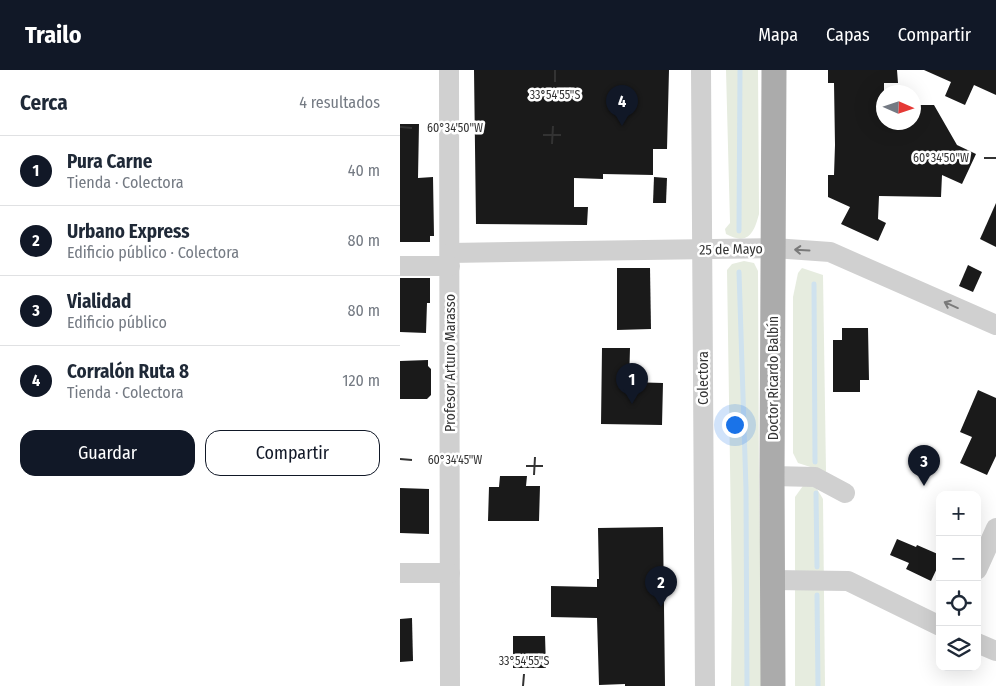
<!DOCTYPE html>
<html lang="es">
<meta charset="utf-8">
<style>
:root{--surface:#fff;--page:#f6f6f7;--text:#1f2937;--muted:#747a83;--line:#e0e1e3;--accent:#111827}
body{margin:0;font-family:"Fira Sans Condensed",sans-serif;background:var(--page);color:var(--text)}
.controls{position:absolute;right:15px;bottom:15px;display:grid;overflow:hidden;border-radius:10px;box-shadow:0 5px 20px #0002}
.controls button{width:45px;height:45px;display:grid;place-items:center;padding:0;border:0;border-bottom:1px solid var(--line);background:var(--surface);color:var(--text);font:25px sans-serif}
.compass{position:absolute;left:476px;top:15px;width:45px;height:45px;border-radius:50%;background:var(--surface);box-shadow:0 5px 20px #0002;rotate:93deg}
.you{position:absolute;left:334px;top:354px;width:18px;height:18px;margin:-12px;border:4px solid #fff;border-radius:50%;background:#1a73e8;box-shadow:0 0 0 8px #1a73e833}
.badge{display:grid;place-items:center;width:32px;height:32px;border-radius:50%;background:var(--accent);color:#fff;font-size:16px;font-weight:700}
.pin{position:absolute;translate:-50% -41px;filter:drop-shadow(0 1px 2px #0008)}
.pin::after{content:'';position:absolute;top:26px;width:18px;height:15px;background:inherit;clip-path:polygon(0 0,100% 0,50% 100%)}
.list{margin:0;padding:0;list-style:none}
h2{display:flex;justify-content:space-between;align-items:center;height:65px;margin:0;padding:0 20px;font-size:21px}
h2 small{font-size:16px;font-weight:400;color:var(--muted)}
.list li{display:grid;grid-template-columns:32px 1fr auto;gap:15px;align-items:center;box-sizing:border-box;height:70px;padding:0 20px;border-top:1px solid var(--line)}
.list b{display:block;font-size:19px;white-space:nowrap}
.list p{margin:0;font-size:16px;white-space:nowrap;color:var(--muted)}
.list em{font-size:16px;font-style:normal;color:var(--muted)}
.actions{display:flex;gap:10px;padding:15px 20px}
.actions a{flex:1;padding:11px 0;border:1px solid var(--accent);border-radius:15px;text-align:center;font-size:18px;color:var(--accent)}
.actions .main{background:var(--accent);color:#fff}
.icon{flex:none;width:28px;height:28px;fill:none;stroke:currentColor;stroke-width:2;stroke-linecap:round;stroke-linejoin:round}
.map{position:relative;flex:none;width:596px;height:616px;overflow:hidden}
header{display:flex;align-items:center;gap:30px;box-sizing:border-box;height:70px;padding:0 25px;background:var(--accent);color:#fff}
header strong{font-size:24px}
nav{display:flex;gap:28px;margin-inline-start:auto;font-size:18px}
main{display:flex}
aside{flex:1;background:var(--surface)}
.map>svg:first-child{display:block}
</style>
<header>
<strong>Trailo</strong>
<nav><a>Mapa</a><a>Capas</a><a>Compartir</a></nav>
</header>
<main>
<aside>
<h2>Cerca<small>4 resultados</small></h2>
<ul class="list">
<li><span class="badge">1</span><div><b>Pura Carne</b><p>Tienda · Colectora</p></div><em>40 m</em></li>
<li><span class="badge">2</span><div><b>Urbano Express</b><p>Edificio público · Colectora</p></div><em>80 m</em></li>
<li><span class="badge">3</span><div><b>Vialidad</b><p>Edificio público</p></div><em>80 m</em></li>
<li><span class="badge">4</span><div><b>Corralón Ruta 8</b><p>Tienda · Colectora</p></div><em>120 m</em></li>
</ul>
<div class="actions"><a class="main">Guardar</a><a>Compartir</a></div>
</aside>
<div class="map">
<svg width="596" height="616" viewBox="0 0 596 616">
<rect width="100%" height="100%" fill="#fff"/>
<g fill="#e6ecdf">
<path d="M 326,0 L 358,0 L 359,144 C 354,163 348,176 326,164 L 325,159 L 330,153 Z"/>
<path d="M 344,191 L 354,193 L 358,201 L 359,422 L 363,616 L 331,616 L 332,523 L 327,200 L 332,194 Z"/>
<path d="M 402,198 L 423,205 L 426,402 L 398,393 L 393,383 L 393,227 L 398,203 Z"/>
<path d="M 405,413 L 417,419 L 423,429 L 425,616 L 395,616 L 395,427 Z"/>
</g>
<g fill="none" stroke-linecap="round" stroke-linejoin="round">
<g stroke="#cfe2ee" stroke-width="5">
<path d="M 339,161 L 340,0"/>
<path d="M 339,202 L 346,419 L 347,616"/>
<path d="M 414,214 L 415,392"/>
<path d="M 416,423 L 417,497"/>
<path d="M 417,525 L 418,616"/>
</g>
</g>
<g fill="#1a1a1a">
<path d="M 74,0 L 269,0 L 267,79 L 253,79 L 253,105 L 203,104 L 203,109 L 174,108 L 174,137 L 188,137 L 187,155 L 76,154 Z"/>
<path d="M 428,0 L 497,0 L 498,13 L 484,13 L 484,52 L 514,52 L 514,35 L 534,35 L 557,75 L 576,84 L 562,114 L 542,105 L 541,127 L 479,126 L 478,149 L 486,153 L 478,171 L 441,154 L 450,137 L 428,127 L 428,105 L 434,105 L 435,75 L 434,13 L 428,13 Z"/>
<path d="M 524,0 L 596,0 L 596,25 L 574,15 L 565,35 L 545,26 L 551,12 Z"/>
<path d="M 0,54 L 19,54 L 18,108 L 33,107 L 34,166 L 30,166 L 30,172 L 0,172 Z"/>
<path d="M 254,107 L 267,108 L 266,133 L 253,133 Z"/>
<path d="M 596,133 L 596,177 L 580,169 Z"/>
<path d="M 568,195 L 582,202 L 573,222 L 559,216 Z"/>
<path d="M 217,198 L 250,198 L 251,259 L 217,260 Z"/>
<path d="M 0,208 L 30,208 L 30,233 L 27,233 L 26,263 L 0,262 Z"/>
<path d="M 442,258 L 468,258 L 469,310 L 460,310 L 460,322 L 433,322 L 433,270 L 442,270 Z"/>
<path d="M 202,278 L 230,278 L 229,312 L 263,313 L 262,355 L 201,354 Z"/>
<path d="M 28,290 L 28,296 L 31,299 L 31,325 L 27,329 L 0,329 L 0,291 Z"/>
<path d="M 578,320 L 596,328 L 596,386 L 587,405 L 560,393 L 572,367 L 560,362 Z"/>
<path d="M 100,406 L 127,406 L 126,416 L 140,416 L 139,451 L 88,451 L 89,417 L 99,417 Z"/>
<path d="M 0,418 L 29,419 L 29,464 L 0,463 Z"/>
<path d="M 263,457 L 265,616 L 225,616 L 225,614 L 199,615 L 197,548 L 151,547 L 151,516 L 197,517 L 197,509 L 199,509 L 198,458 Z"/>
<path d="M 497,469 L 516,477 L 517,475 L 540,485 L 540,492 L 531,511 L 506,499 L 509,493 L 490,485 Z"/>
<path d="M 12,548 L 13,591 L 0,592 L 0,549 Z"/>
<path d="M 113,566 L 145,566 L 146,598 L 113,598 Z"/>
</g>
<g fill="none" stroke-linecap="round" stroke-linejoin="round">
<g stroke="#d0d0d0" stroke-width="20">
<path d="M 49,0 L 50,616"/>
<path d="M 301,0 L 305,616"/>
<path d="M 50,183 L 374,178 L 430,182 L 596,255"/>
<path d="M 0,196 L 50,196"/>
<path d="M 372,406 L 415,407 L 445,423"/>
<path d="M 577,500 L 596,458"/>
<path d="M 0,503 L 50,503"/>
<path d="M 373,510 L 448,511 L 540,556"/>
<path d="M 577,573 L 596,581"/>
</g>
<path stroke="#ababab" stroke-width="25" d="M 373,616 L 372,406 L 374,0"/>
</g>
<defs><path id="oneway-shaft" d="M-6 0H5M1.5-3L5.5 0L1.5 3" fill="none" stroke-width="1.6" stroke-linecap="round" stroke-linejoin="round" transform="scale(1.25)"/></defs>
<g stroke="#7a7a7a">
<use href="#oneway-shaft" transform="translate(402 180) rotate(-177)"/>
<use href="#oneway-shaft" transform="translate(551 235) rotate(-156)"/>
</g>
<path fill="none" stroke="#333" stroke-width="2" d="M 155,12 L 155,0M 0,57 L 12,58M 143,65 L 161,65M 152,74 L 153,56M 584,88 L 596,88M 0,389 L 12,390M 126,396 L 143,396M 134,405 L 135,387M 123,616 L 124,604"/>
<g text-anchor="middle" stroke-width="5" stroke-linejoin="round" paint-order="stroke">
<g font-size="14" fill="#333" stroke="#fff">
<text transform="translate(331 179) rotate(-1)" y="5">25 de Mayo</text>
<text transform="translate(50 293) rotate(-90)" y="5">Profesor Arturo Marasso</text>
<text transform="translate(303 308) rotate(-90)" y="5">Colectora</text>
<text transform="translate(373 308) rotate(-90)" y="5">Doctor Ricardo Balbín</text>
</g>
</g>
<g font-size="12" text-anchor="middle" fill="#333" stroke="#fff" stroke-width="5" stroke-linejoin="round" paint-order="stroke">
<text x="155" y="29">33°54'55"S</text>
<text x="55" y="62">60°34'50"W</text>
<text x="541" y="92">60°34'50"W</text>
<text x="55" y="394">60°34'45"W</text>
<text x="124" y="595">33°54'55"S</text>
</g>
</svg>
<div class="controls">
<button>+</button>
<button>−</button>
<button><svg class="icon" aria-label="locate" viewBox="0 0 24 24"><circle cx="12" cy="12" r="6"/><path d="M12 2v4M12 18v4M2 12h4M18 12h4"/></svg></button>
<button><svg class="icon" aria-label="layers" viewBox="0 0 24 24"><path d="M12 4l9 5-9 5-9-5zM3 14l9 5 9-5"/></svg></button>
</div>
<svg class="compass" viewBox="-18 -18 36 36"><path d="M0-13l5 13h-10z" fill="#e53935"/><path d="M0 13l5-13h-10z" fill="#747a83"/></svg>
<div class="you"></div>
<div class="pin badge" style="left:232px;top:334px">1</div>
<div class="pin badge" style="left:261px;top:537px">2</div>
<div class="pin badge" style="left:524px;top:416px">3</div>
<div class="pin badge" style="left:222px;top:56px">4</div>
</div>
</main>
